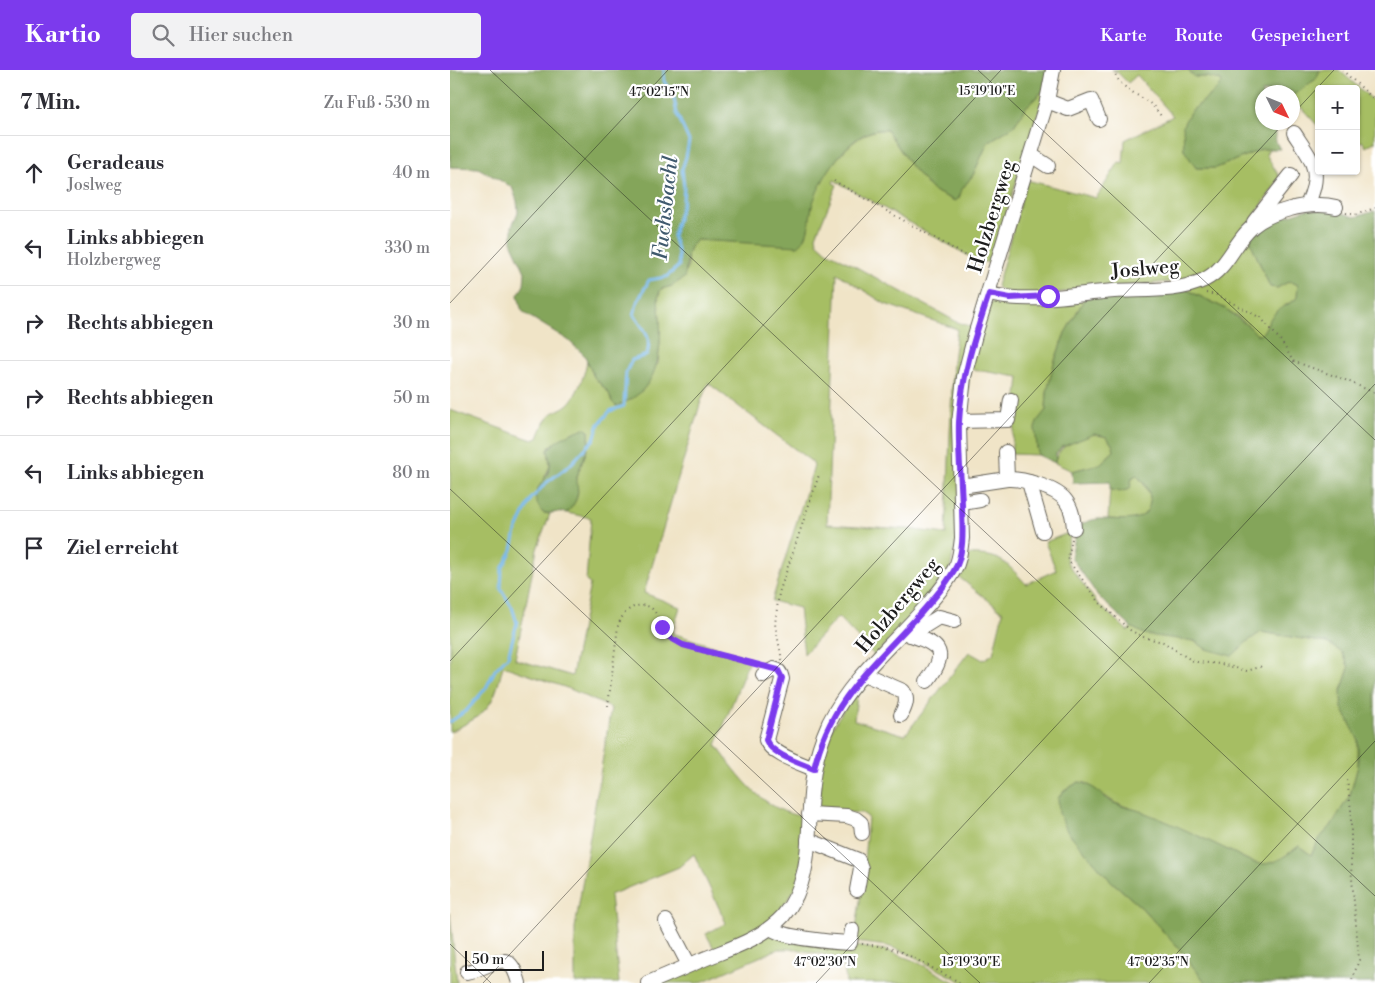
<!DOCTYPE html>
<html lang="de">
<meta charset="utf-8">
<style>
:root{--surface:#fff;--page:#f2f2f3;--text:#2b2b33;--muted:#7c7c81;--line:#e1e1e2;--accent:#7c3aed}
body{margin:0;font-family:"Libre Bodoni",serif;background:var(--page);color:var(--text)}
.controls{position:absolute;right:15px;top:15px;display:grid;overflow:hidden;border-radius:5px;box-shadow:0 1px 4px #0004}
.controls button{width:45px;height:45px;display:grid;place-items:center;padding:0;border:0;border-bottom:1px solid var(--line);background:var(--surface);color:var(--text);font:25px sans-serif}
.compass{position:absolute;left:805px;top:15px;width:45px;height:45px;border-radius:50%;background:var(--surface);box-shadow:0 1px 4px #0004;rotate:133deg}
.scale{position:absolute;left:15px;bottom:12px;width:79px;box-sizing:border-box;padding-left:5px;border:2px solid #1c1c1c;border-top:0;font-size:14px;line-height:18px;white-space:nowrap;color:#1c1c1c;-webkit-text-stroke:4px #fff;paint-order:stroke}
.stop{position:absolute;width:15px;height:15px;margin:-11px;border:4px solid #7c3aed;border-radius:50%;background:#fff}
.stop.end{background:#7c3aed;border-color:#fff;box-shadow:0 1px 5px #0008}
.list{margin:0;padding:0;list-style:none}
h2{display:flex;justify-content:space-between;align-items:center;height:65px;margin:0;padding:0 20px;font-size:21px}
h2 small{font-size:16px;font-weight:400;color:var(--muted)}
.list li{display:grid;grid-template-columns:32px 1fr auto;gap:15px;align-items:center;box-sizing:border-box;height:75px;padding:0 20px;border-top:1px solid var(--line)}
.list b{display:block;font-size:19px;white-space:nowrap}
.list p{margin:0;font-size:16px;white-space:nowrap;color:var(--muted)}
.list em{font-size:16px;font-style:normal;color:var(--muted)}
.icon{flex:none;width:28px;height:28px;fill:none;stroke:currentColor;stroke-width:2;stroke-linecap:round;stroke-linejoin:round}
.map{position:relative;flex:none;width:925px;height:913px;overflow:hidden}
header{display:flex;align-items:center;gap:30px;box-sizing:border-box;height:70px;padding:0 25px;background:var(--accent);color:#fff}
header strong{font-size:24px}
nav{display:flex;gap:28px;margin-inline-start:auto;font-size:18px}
.search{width:350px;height:45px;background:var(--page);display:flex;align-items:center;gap:12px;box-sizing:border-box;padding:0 18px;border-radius:5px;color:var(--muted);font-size:19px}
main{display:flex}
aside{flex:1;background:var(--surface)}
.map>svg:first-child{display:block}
</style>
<header>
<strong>Kartio</strong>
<div class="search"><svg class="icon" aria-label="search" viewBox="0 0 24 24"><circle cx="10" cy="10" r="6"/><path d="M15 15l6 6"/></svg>Hier suchen</div>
<nav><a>Karte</a><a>Route</a><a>Gespeichert</a></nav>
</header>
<main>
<aside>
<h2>7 Min.<small>Zu Fuß · 530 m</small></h2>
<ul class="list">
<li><svg class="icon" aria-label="ahead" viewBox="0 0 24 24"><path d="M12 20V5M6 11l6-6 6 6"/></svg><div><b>Geradeaus</b><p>Joslweg</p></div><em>40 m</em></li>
<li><svg class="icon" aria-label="left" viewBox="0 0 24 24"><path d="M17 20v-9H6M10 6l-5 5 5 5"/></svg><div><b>Links abbiegen</b><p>Holzbergweg</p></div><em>330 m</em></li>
<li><svg class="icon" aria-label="right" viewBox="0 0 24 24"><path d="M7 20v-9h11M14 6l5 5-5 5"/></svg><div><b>Rechts abbiegen</b></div><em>30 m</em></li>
<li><svg class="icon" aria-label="right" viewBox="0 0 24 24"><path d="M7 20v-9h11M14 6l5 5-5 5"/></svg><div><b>Rechts abbiegen</b></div><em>50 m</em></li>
<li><svg class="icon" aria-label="left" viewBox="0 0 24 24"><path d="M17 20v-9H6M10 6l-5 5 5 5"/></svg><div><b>Links abbiegen</b></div><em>80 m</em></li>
<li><svg class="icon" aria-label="arrive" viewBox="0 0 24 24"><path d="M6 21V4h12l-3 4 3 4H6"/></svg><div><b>Ziel erreicht</b></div></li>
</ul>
</aside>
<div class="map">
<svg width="925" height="913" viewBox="0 0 925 913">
<rect width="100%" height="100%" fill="#fff"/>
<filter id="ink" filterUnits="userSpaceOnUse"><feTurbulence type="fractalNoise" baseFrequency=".02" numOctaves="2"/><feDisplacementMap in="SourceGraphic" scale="10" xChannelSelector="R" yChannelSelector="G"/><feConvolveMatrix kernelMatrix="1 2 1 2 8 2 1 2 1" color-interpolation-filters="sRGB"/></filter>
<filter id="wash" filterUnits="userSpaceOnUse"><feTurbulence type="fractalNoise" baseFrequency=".0096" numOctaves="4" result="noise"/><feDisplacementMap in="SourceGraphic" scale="20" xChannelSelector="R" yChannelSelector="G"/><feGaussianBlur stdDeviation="1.12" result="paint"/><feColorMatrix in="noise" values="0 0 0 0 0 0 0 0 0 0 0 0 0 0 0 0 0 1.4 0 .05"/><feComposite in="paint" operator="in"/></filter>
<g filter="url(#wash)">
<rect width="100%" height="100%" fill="#f0e4c7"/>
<g fill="#a6be64" stroke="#616d40" fill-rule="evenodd">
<path d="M 662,0 L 737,0 L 745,7 L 757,7 L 770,10 L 772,13 L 762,24 L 740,42 L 746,98 L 766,98 L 812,79 L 819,79 L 816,84 L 830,108 L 773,193 L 749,209 L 572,226 L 550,220 L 547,216 L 577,110 L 646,128 L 669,92 L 673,93 L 675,70 L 723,46 L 687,5 L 678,13 L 667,2 Z"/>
<path d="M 870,0 L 889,0 L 925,32 L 925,73 L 924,72 L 916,77 L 912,71 L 906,74 L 906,19 L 869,19 L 869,57 L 843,29 L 843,25 L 866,9 Z"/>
<path d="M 597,17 L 540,193 L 526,190 L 384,110 L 383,113 L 387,115 L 366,166 L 367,172 L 377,181 L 507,252 L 520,256 L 524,256 L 522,264 L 509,457 L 500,499 L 425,586 L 388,547 L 354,584 L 349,538 L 322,531 L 364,396 L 362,392 L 258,313 L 251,331 L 194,523 L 230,537 L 222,563 L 300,588 L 266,675 C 290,707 313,742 356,747 L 349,814 L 319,855 L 266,882 L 256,864 L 276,853 L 244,784 L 229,797 L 160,825 L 169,913 L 125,913 L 125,858 L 161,638 L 120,619 L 53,596 C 43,638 38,643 0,662 L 0,340 L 71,366 L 83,370 L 88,368 C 91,361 93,353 98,347 C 103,341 113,339 118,334 C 127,326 136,302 137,290 L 144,307 L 159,323 L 162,332 L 208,294 L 210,272 L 208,229 L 211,219 L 222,216 L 238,197 C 237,185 236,177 247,170 L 324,174 L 357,162 C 359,152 360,141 363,131 C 371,105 406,55 437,60 L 461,96 L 482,120 L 505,131 L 509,128 L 512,119 L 523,105 L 538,72 L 564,56 L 575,38 ZM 387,203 L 435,234 L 507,259 L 503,292 L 496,464 L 457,459 L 377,454 ZM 139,361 C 141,380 131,390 127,407 C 126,413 129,420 127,426 C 126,432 121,438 117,443 L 141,448 L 136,511 L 140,514 L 122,606 L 65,589 L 87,479 L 100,444 L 93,443 L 95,406 L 100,396 L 98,380 L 100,376 L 124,362 Z"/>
<path d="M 801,164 L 801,173 L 820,217 L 827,218 L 840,211 L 848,215 L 847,228 C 839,234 826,239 821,248 C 816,255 816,260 810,265 L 806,265 C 792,243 759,231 737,220 Z"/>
<path d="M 635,228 L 615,263 L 604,293 L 597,322 L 596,340 L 593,345 L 586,369 L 588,385 L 561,384 L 569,307 L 520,299 L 540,233 L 544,231 Z"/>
<path d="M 644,364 L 657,367 L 663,376 L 664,381 L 650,394 L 622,401 L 605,393 C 608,373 628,371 644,364 Z"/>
<path d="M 686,405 C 695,413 710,437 694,446 C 684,452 668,449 658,449 L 660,419 L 669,422 L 681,413 L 682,408 Z"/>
<path d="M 621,462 L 616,487 L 618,494 L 648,534 L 678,561 L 681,557 C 706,570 719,565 743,571 C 748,572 752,576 756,579 L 798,571 L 811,562 L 877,573 L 893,583 L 899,598 L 891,622 L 908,669 L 908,696 L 900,725 L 881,756 L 870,768 L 861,785 L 849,776 L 834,787 L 821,793 L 811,795 L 800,791 L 752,768 L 689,741 L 665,733 L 636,713 L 629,712 L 615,720 L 618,761 L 660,810 L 692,838 L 729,879 L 756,913 L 514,913 L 455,882 L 437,876 L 404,872 L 411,824 L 418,747 L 412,743 L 363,741 L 377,666 L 408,617 L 404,650 L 455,665 L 519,582 L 533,590 L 543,584 L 553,542 L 505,504 L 513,485 C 549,484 552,488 576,514 L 606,500 L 595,472 Z"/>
<path d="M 0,843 L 7,913 L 0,913 Z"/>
<path d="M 319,865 L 436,880 L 465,891 L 506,913 L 396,913 C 395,903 395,894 388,888 L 346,879 L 328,879 L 249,913 L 206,913 Z"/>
</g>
<g fill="#84a55a" stroke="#50603b">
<path d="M 0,0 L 600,0 L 597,17 L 575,38 L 564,56 L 538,72 L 523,105 L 512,119 L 509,128 L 505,131 L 482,120 L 461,96 L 437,60 C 404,55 373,104 364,130 C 358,145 362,166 348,176 L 247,170 C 233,179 239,194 234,208 L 222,216 L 211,219 C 206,228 209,236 210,246 C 212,284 208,323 166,336 L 162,332 L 159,323 L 144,307 L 135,286 L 131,282 L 118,270 L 74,243 L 71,238 L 68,225 L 74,215 L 75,202 L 62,174 L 62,156 L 68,142 L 67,131 L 62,117 L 28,98 L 0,97 Z"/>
<path d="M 737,0 L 870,0 L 866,9 L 843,25 L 842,22 L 812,22 L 812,52 L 824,53 L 826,72 L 830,79 L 812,79 L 766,98 L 746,98 L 734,80 L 733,55 L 740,42 L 762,24 L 772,13 L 770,10 L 757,7 L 745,7 Z"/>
<path d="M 858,139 L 885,141 L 905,147 L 925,141 L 925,913 L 756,913 L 729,879 L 692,838 L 660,810 L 617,761 L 609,743 L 608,728 L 615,720 L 629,712 C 646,715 650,726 664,733 C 672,737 681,738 690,741 C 722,753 753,768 784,783 C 792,787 803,794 812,794 C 826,794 838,784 849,776 L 861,785 L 870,768 L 881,756 L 900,725 L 908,696 L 908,669 L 892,638 L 891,622 L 899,598 L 893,583 L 877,573 L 811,562 L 798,571 L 782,586 L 756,579 L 745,571 L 704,566 L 694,564 L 681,557 L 648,526 L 621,487 L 627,458 C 633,453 639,450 648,449 C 666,448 698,457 700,431 C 701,421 693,411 686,405 L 682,408 L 680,419 L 669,422 L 660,419 L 660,412 L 623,413 L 622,401 L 650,394 L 664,381 L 663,376 L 657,367 L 644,364 L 612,377 L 606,384 L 605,393 L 588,385 L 585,358 L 588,350 L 596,340 L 597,322 L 604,293 L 615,263 L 635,228 L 737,220 L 776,239 L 802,259 L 806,264 L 810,265 C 817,259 816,254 821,248 C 826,239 839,235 847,228 L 848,215 L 840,211 L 827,218 L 820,217 L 801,173 L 801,164 L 819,152 Z"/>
<path d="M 134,358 L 139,361 C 141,380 131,390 127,407 C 126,413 129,420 127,426 C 126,432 121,438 117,443 C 106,441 103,444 93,443 C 74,419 97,415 100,396 C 101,392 98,385 98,380 C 105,369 122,363 134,358 Z"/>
</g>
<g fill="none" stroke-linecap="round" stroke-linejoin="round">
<path stroke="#76b7ea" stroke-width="3" d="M 0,652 L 17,640 L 36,618 L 45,600 L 58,586 L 67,553 L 62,537 L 51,519 L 52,499 L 62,480 L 66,461 L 81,429 L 96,413 L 120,395 L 144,369 L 149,354 L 160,341 L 174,336 L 176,302 L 182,290 L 197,285 C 202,267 195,260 184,245 L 187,233 L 199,210 L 216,207 L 229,196 L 228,182 L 223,166 L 233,131 L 234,117 L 232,99 L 236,87 L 239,71 L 227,44 L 224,28 L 214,11 L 214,0"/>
</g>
</g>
<g filter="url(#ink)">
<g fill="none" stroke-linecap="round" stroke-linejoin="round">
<g stroke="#666258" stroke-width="16">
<g id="minor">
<path d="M 597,31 L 618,39 L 641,30 L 649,49"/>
<path d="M 844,63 C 863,92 873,101 857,135"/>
<path d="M 581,85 L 598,96"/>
<path d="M 804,152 L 841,105"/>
<path d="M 539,224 C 579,234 623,224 664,221 C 694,219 726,223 754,210 C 776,199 782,178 797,162 C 815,141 860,131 886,137"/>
<path d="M 509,351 L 558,350 L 561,330"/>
<path d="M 557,409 C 572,408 607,418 616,431 C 622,439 623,448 624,458"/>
<path d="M 579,412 L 593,461"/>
<path d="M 511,416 L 557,409 L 556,382"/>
<path d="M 512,433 L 530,430"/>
<path d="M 453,562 C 484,573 503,577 477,611"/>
<path d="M 460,565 L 489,547 L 504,551"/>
<path d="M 414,604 L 453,621 C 459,629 455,637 451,645"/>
<path d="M 313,605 L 324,599 C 329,600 331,603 332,609 L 316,670 C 321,684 350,693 364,699"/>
<path d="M 359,744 L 397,746 L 406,749 L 411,753 L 412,763"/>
<path d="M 358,770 L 408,790 L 411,798 L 407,820"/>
<path d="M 216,851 L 239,895"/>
<path d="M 321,858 C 332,868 383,872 400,873 L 402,860"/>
<path d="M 17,902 C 43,898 58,873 69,913"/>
<path d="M 198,913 C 215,906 231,899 247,892 C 277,879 310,871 333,846 C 365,808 356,760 362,715 C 364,694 370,673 379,653 C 401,609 441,576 473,540 C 486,526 499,511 507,494 C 510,486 511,477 512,468 L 509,354 L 514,307 L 525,265 L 597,31 L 603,0"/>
</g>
</g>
<g stroke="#666258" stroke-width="2" stroke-dasharray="1 4" stroke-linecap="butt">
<path d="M 664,0 C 668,17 685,23 698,32 C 704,36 708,42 712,47"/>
<path d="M 892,0 L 925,30"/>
<path d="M 384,111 L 534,196"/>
<path d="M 896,143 L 905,145 L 925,138"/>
<path d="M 756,223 L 767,225 L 811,248 L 831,271 L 843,291 L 893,309 L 925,323"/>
<path d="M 622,469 L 618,487 L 620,493 L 650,533 L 680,560 L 693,567 L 713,572 L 741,590 L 747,592 L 771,594 L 797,601 L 813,596"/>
<path d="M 332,590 L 325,554 L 329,523 L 369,405"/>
<path d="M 158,636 L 168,556 C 172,543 182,533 197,536 C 209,539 210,560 221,569 C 238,581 285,590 307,595"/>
<path d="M 897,710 L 901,739 L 901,797 L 909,890 L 901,913"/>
<path d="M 412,874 L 436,877 L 454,883 L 511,913"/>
</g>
<use href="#minor" stroke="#fff" stroke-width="14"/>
</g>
</g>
<g fill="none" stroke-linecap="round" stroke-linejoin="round" filter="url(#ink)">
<path stroke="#7c3aed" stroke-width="6" d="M 212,557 L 219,567 L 233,575 L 328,600 L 332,608 L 316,670 C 321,684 350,693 364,699 C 379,630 426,593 471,543 C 484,528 498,513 507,495 C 515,476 512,455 512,435 C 511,407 508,379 509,352 C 511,307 525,266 539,224 L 560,228 L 598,226"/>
</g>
<path fill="none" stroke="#1c1c1c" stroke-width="1" stroke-opacity="0.45" d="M 40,0 L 925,826M 528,0 L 925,370M 842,45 L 884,0M 0,233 L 218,0M 0,419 L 530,913M 0,591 L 551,0M 0,874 L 41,913M 33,913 L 835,52M 366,913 L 925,314M 699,913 L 925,671"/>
<g text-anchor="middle" stroke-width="4.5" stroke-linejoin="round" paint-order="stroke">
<g font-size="20" fill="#1c1c1c" stroke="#fff">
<text transform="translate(541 146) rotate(-73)" y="7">Holzbergweg</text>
<text transform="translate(695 198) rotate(-5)" y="7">Joslweg</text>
<text transform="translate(447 535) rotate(-50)" y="7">Holzbergweg</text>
</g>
<g font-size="21" font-style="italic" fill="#405a6e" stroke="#fff">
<text transform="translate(215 138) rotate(-84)" y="7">Fuchsbachl</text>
</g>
</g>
<g font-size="12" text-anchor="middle" fill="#1c1c1c" stroke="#fff" stroke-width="4.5" stroke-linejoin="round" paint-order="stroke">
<text x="537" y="25">15°19'10"E</text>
<text x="209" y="26">47°02'15"N</text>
<text x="375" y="896">47°02'30"N</text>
<text x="708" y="896">47°02'35"N</text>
<text x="521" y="896">15°19'30"E</text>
</g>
</svg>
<div class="controls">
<button>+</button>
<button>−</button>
</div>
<svg class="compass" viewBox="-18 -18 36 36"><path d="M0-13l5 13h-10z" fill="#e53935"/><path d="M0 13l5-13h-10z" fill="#7c7c81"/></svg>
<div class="scale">50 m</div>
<div class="stop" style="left:598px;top:226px"></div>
<div class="stop end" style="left:212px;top:557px"></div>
</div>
</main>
